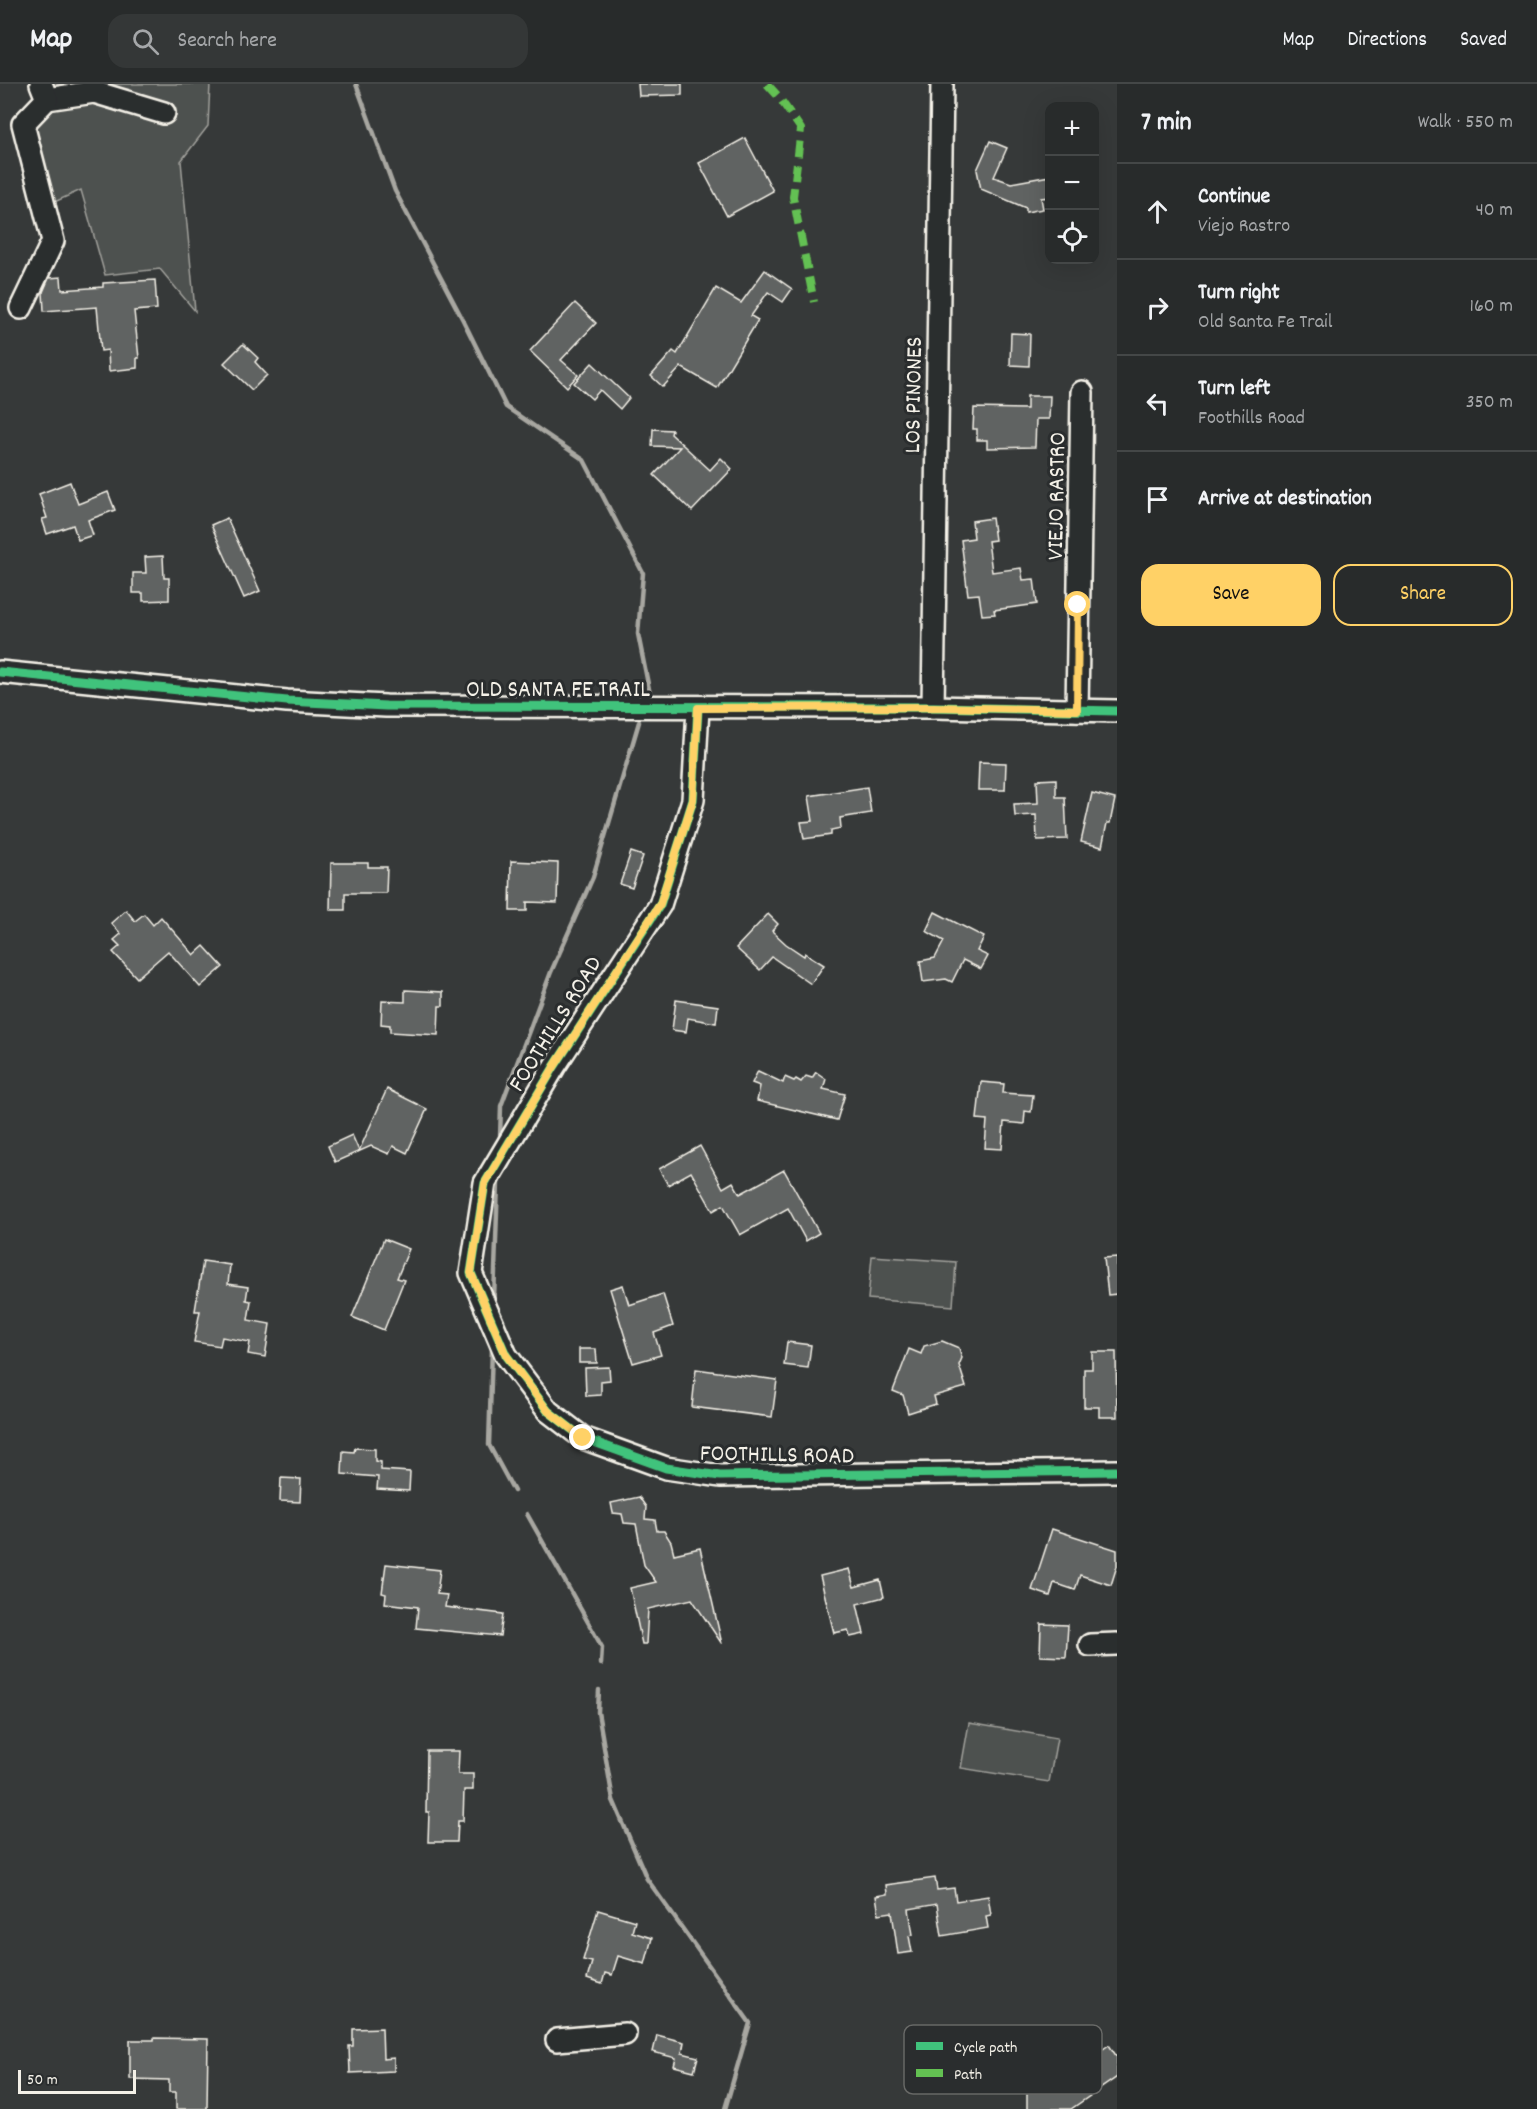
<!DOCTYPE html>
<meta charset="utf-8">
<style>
:root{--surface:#282b2b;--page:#343737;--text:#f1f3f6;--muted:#a5a7a9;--line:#444747;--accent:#ffd166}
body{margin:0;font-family:Dekko,sans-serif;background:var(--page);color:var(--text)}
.controls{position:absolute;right:18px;top:18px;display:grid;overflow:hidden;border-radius:12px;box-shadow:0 6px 24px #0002}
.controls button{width:54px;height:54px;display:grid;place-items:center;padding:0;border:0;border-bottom:2px solid var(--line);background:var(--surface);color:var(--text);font:30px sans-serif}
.scale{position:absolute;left:18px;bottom:15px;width:118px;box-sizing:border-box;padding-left:6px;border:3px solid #f4f1e8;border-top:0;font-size:16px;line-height:21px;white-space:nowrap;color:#f4f1e8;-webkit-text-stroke:4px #2a2d2e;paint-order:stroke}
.stop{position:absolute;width:18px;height:18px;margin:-14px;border:4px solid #ffd166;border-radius:50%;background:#fff}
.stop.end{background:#ffd166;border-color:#fff;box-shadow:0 2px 6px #0008}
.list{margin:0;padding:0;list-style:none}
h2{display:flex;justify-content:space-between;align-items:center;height:78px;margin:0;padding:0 24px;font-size:26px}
h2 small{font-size:20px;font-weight:400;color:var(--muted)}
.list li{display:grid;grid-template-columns:39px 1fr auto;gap:18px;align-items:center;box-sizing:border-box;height:96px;padding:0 24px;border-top:2px solid var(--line)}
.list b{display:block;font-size:22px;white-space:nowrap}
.list p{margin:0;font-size:20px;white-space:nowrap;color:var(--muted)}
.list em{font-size:20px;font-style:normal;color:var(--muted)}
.actions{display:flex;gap:12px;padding:18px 24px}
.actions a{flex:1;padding:14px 0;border:2px solid var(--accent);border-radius:18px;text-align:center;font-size:21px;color:var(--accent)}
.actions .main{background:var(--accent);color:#111}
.icon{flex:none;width:33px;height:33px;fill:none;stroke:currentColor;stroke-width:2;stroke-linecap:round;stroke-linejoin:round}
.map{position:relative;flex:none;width:1117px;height:2025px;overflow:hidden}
header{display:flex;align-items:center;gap:36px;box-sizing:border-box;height:84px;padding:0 30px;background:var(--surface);border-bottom:2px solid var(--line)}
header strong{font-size:28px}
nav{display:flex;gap:33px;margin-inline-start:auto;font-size:21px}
.search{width:420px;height:54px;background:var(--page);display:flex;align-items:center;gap:15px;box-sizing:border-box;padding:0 21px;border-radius:18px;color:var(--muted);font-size:22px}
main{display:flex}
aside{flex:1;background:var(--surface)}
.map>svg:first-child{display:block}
</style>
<header>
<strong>Map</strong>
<div class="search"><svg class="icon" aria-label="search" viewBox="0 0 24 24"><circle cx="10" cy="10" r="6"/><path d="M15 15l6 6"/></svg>Search here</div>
<nav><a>Map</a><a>Directions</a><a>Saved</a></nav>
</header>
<main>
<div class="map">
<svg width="1117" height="2025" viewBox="0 0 1117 2025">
<rect width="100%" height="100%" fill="#363939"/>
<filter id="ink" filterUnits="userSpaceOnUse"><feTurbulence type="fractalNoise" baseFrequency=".0167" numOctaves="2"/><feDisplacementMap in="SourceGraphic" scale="12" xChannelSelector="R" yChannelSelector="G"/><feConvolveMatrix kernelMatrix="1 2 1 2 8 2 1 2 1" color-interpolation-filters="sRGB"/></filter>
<g filter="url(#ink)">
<g fill="#4e514f" stroke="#a1a19c" stroke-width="1.5">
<path d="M 42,0 L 210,0 L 208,42 L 181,77 L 195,227 L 160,185 L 105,191 L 81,106 L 50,120 L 32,68 Z"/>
<path d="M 872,1172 L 956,1178 L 953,1222 L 868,1215 Z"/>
<path d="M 969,1639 L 1057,1654 L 1049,1698 L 961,1684 Z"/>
</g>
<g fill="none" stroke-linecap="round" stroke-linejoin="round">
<g stroke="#a8a7a1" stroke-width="4.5">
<path d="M 356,0 L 395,107 L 463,236 L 506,323 L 584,376 L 643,489 L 638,550 L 650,610"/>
<path d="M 500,1054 L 501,1022 L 551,888 L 593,793 L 639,638"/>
<path d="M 494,1216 L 498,1098"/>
<path d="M 492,1264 L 489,1361 L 514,1407"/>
<path d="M 527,1430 L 602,1563 L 601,1580"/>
<path d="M 599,1606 L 598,1628 L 613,1716 L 647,1795 L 750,1939 L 725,2025"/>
</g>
</g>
<g fill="#616362" stroke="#f4f1e8" stroke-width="1.5">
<path d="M 638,0 L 682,0 L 682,11 L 639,12 Z"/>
<path d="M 745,54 L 773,107 L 727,132 L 699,79 Z"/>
<path d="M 990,57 L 1007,64 L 994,93 L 1011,99 L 1050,92 L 1050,113 L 1041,114 L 1043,125 L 1026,128 L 1026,124 L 981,105 L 977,86 Z"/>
<path d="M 765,186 L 792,205 L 783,218 L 768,208 L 751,232 L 758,236 L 717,304 L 681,283 L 663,303 L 651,292 L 673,267 L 677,270 L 716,204 L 741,219 Z"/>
<path d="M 61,193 L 62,206 L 103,203 L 103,199 L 155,196 L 157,225 L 134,227 L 139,274 L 137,274 L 137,284 L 109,287 L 108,266 L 101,267 L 97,223 L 44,227 L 43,208 L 49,194 Z"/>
<path d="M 575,219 L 596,239 L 561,276 L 578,291 L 567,303 L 530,267 Z"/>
<path d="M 1011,249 L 1030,250 L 1029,282 L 1010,281 Z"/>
<path d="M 243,260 L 258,274 L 255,278 L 267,291 L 252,306 L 224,279 Z"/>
<path d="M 592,279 L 629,314 L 620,325 L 600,306 L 592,315 L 574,299 Z"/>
<path d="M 1027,312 L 1050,312 L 1049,335 L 1036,335 L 1035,363 L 987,364 L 987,356 L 977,356 L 977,345 L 973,345 L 974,324 L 1027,325 Z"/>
<path d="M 653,345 L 672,346 L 671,350 L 710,386 L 721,374 L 732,385 L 692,427 L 654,391 L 680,363 L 652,362 Z"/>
<path d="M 70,398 L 78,420 L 108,408 L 115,426 L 88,436 L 93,451 L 78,456 L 73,441 L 47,450 L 42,435 L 47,434 L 39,410 Z"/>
<path d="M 227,434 L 260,507 L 244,514 L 211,441 Z"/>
<path d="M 992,434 L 995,456 L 988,457 L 992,488 L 1021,484 L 1023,496 L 1034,495 L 1037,520 L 994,526 L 995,530 L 982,531 L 979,510 L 968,511 L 961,456 L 974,454 L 972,437 Z"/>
<path d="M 163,472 L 164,494 L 169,494 L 169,516 L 143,517 L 143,509 L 133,509 L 133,489 L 146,489 L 145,473 Z"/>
<path d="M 979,678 L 1006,679 L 1005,706 L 978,706 Z"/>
<path d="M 1056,695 L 1056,713 L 1065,713 L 1067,755 L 1037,756 L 1036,731 L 1015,732 L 1014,720 L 1038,719 L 1037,696 Z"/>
<path d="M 867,703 L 871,729 L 840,734 L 841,744 L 831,746 L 831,751 L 804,755 L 801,738 L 813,737 L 809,712 Z"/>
<path d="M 1092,709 L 1115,715 L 1110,739 L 1107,739 L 1102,763 L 1081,758 Z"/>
<path d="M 631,768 L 643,772 L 632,804 L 620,800 Z"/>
<path d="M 511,777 L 558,779 L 557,819 L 527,818 L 527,827 L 510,827 Z"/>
<path d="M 331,779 L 368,779 L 368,783 L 387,783 L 386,809 L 345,809 L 345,826 L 330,826 Z"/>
<path d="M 126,826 L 135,837 L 144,830 L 153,841 L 161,833 L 194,871 L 204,862 L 223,883 L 200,903 L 168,867 L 137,894 L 113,868 L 120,862 L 114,856 L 121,850 L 111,839 Z"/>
<path d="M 935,828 L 984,853 L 977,867 L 988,872 L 981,885 L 963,876 L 952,898 L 946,895 L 923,898 L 920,877 L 935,874 L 944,857 L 926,847 Z"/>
<path d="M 768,830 L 778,840 L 772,847 L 786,860 L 804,872 L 805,869 L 824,881 L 811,900 L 772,873 L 760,886 L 736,864 Z"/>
<path d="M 405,906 L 443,908 L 443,922 L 439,922 L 438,951 L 390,948 L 390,941 L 381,940 L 382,917 L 405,918 Z"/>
<path d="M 676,916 L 718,922 L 716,939 L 688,934 L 686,948 L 672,946 Z"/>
<path d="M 758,987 L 783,999 L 785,993 L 794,997 L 796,995 L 801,998 L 806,992 L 812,994 L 816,988 L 826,995 L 823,1005 L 845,1010 L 837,1036 L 757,1017 L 760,1002 L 752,999 Z"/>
<path d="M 981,998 L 1004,1000 L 1003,1009 L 1033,1011 L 1031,1028 L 1025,1027 L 1024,1040 L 1004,1038 L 1002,1065 L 985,1064 L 987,1036 L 977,1035 Z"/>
<path d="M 387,1005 L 427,1025 L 407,1069 L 393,1062 L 389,1070 L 371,1062 L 335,1078 L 328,1062 L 352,1051 L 359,1067 Z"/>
<path d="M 700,1062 L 723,1104 L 733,1098 L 740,1110 L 784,1086 L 819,1149 L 806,1157 L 788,1124 L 740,1151 L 723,1121 L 713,1127 L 691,1088 L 668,1101 L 659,1085 Z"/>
<path d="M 384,1155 L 409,1165 L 397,1194 L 404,1196 L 384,1246 L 352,1233 Z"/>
<path d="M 1117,1173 L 1117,1210 L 1108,1211 L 1104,1174 Z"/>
<path d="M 203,1177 L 230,1181 L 228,1200 L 248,1203 L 246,1216 L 251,1217 L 248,1236 L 270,1240 L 265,1273 L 248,1270 L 250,1258 L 222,1253 L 220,1262 L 194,1258 L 200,1227 L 195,1227 Z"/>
<path d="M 623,1201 L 629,1221 L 663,1210 L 673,1242 L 654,1249 L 661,1271 L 633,1279 L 610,1205 Z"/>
<path d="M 942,1257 L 959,1264 L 962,1274 L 959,1281 L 966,1303 L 934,1312 L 936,1320 L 908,1329 L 903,1311 L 893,1307 L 909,1265 L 921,1270 L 924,1262 Z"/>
<path d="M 787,1258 L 811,1261 L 808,1284 L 784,1281 Z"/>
<path d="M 579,1265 L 596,1265 L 597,1279 L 579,1279 Z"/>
<path d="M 1092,1268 L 1116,1268 L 1117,1333 L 1099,1333 L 1099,1323 L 1084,1323 L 1084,1285 L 1092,1285 Z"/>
<path d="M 609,1283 L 610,1296 L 601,1297 L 601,1311 L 586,1312 L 585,1284 Z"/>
<path d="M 696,1285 L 777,1296 L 772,1333 L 692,1323 Z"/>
<path d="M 355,1364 L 375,1365 L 375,1377 L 381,1378 L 381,1386 L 410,1388 L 409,1407 L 377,1405 L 378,1393 L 342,1390 L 343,1367 L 354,1368 Z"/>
<path d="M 281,1394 L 301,1395 L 300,1418 L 280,1417 Z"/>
<path d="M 639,1413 L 646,1423 L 645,1435 L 655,1436 L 657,1447 L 664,1447 L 671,1458 L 674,1470 L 700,1464 L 722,1560 L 692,1515 L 648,1525 L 646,1560 L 642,1560 L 630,1504 L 656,1498 L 644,1481 L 636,1440 L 624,1439 L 622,1430 L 613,1429 L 611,1419 Z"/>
<path d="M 1052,1445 L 1117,1466 L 1117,1482 L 1111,1501 L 1080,1491 L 1075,1506 L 1054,1499 L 1050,1512 L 1032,1506 Z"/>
<path d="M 386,1480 L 440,1486 L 437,1510 L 447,1511 L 445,1523 L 503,1530 L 500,1552 L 416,1544 L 418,1523 L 385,1519 L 386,1510 L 382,1509 Z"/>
<path d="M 849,1485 L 854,1503 L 880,1496 L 884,1513 L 857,1520 L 864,1550 L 850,1553 L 848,1546 L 834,1549 L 820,1492 Z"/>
<path d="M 1041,1540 L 1068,1541 L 1066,1573 L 1040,1572 Z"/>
<path d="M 427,1667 L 459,1667 L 458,1690 L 473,1690 L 473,1706 L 464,1706 L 463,1737 L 458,1737 L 457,1758 L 428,1758 L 429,1728 L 426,1728 Z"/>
<path d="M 935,1794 L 937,1806 L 954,1804 L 956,1817 L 988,1812 L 991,1831 L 986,1832 L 988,1844 L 942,1852 L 937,1820 L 909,1825 L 913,1851 L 909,1852 L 912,1868 L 898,1870 L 892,1828 L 879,1830 L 876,1812 L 887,1810 L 886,1801 Z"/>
<path d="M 598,1826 L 635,1837 L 632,1848 L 652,1854 L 645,1880 L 618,1872 L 612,1891 L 605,1889 L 602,1900 L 587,1895 L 592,1878 L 583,1876 Z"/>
<path d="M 382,1944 L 383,1975 L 394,1974 L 394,1987 L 350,1989 L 349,1962 L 353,1962 L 353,1945 Z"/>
<path d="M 657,1951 L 684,1958 L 682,1969 L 698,1973 L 694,1987 L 674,1982 L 676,1974 L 653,1968 Z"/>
<path d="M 154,1954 L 208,1955 L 207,2025 L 176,2025 L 176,2008 L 169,2008 L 169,1996 L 130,1995 L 130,1956 L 154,1956 Z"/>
<path d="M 1109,1961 L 1117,1973 L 1117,1993 L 1071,2025 L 1027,2025 L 1027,2003 L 1044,1991 L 1049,1998 L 1057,1993 L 1078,1995 L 1089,1987 L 1092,1964 L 1103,1965 Z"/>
</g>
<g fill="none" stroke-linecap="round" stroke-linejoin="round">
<g stroke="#f4f1e8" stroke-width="26">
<g id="minor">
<path d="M 47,15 L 94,8 L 164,29"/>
<path d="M 21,224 L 53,157 L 23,40 L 47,15 L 41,0"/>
<path d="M 0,588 L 287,617 L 386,622 L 933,623 L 1117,627"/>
<path d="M 933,623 L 942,0"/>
<path d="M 698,624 L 693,716 L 660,821 L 554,983 L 485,1099 L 471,1189 L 506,1271 L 548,1327 L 583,1354 L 666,1384 L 720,1392 L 1117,1387"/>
<path d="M 1077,626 L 1082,308"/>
<path d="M 1090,1561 L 1117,1560"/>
<path d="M 557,1956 L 625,1950"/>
</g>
</g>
<use href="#minor" stroke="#2a2d2e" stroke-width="21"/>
<path stroke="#63c152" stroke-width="8" stroke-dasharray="15 8" stroke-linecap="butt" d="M 767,0 L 778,12 L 801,45 L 793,113 L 814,218"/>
<g stroke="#2a2d2e" stroke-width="13">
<g id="cycleway">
<path d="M 0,588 L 287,617 L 386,622 L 933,623 L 1117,627"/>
<path d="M 698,624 L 693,716 L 660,821 L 554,983 L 485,1099 L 471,1189 L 506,1271 L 548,1327 L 583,1354 L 666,1384 L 720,1392 L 1117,1387"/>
</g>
</g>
<use href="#cycleway" stroke="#40c37c" stroke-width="9"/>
</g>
</g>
<g fill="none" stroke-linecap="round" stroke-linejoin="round" filter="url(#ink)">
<path stroke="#ffd166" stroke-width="8" d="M 583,1354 L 548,1327 L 506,1271 L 471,1189 L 485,1099 L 554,983 L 660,820 L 693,716 L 698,624 L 933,623 L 1077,626 L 1078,521"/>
</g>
<g text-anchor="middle" stroke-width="6" stroke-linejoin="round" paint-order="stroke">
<g font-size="24" fill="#f4f1e8" stroke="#2a2d2e">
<text transform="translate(912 311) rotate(-89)" y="8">LOS PINONES</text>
<text transform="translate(1055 412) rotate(-89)" y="8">VIEJO RASTRO</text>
<text x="558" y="612">OLD SANTA FE TRAIL</text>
<text transform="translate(554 939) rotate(-58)" y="8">FOOTHILLS ROAD</text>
<text transform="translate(777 1369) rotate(1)" y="8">FOOTHILLS ROAD</text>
</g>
</g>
<rect x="904" y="1941" width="198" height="69" rx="9" fill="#2a2d2e" stroke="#676866" stroke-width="1.5"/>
<rect x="916" y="1958" width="27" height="8" fill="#40c37c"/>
<rect x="916" y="1985" width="27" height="8" fill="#63c152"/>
<g font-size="16" fill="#f4f1e8">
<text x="954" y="1968">Cycle path</text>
<text x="954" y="1995">Path</text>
</g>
</svg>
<div class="controls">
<button>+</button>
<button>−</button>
<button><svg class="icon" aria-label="locate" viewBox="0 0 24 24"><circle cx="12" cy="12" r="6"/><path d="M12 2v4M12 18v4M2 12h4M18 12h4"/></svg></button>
</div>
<div class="scale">50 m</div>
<div class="stop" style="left:1078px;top:521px"></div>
<div class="stop end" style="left:583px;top:1354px"></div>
</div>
<aside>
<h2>7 min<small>Walk · 550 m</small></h2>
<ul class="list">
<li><svg class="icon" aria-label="ahead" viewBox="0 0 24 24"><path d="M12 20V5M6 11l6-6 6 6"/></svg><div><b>Continue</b><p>Viejo Rastro</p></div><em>40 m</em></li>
<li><svg class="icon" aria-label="right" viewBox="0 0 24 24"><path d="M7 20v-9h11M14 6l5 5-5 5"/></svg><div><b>Turn right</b><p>Old Santa Fe Trail</p></div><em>160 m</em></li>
<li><svg class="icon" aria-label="left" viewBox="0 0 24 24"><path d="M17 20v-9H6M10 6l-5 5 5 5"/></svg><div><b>Turn left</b><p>Foothills Road</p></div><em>350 m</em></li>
<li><svg class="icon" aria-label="arrive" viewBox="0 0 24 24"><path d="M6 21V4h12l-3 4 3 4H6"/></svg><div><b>Arrive at destination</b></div></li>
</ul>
<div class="actions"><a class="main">Save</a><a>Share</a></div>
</aside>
</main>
